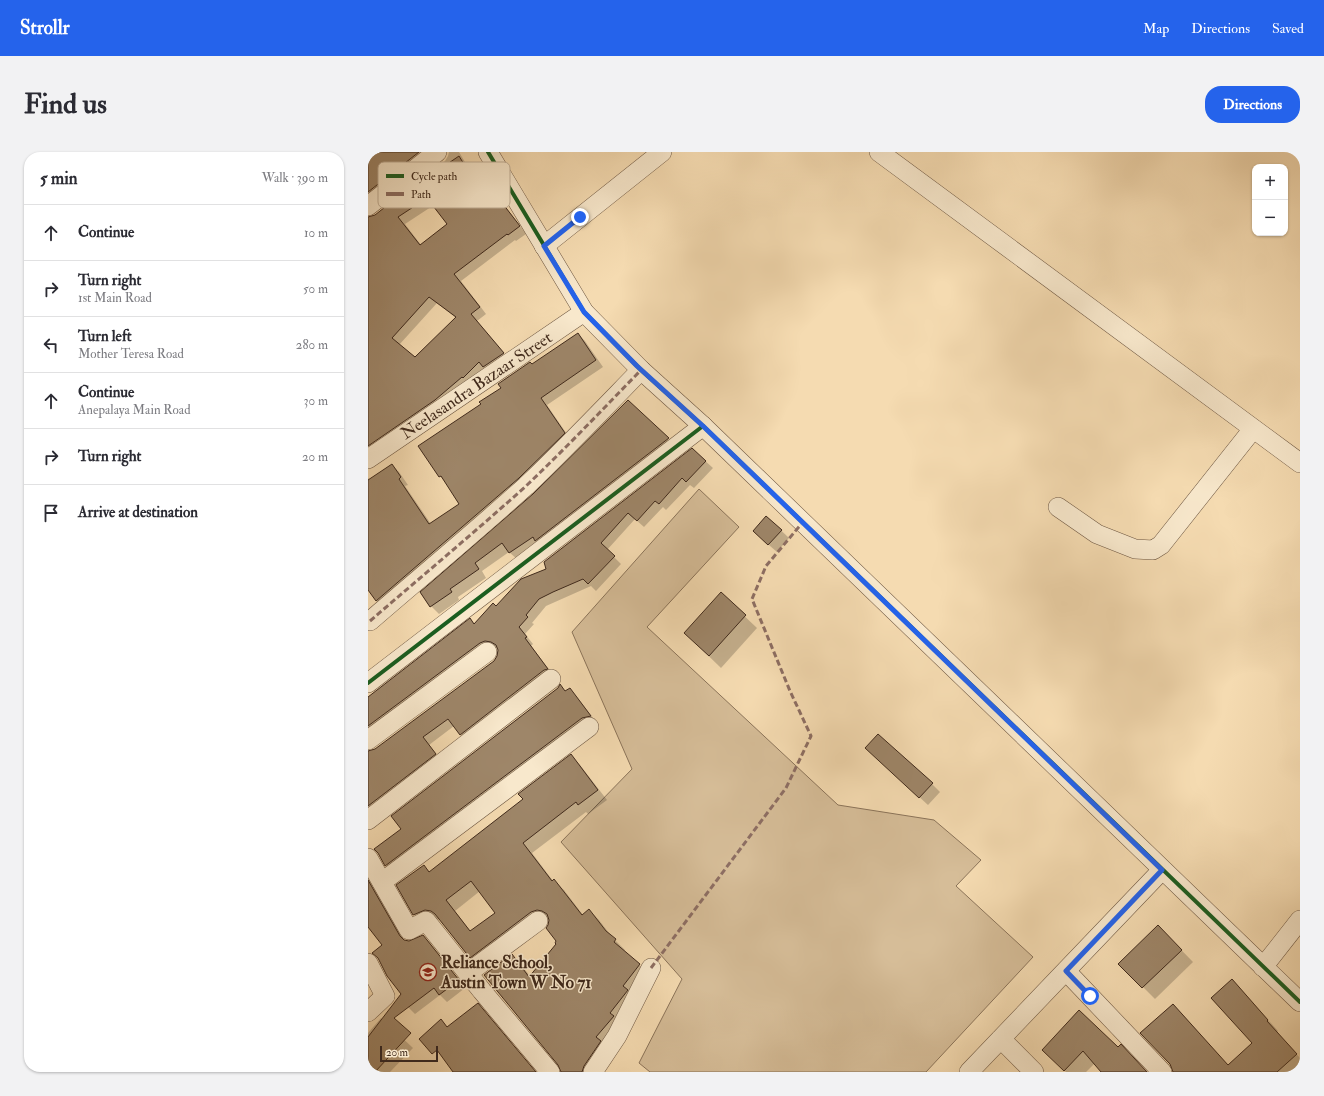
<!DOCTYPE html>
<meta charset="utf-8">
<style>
:root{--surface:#fff;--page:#f2f2f3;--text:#2b2b33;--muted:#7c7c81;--line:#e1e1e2;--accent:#2563eb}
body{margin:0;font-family:"IM FELL Double Pica",serif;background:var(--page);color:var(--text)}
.controls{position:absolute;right:12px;top:12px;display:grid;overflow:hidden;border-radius:8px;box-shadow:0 1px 3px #0004}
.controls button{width:36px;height:36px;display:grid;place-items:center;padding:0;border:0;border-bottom:1px solid var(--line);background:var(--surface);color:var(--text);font:20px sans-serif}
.scale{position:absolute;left:12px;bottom:10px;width:58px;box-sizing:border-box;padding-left:4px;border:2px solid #402a1c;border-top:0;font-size:11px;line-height:14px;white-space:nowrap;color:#402a1c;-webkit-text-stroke:3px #f8e8cc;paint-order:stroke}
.stop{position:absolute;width:12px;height:12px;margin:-9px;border:3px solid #2563eb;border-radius:50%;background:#fff}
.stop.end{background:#2563eb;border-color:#fff;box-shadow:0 1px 4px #0008}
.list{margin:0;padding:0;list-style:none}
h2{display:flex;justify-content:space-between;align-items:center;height:52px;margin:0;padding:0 16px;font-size:17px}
h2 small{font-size:13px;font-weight:400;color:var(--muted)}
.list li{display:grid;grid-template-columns:26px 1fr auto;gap:12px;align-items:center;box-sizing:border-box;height:56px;padding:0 16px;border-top:1px solid var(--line)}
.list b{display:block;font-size:15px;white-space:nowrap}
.list p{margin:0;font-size:13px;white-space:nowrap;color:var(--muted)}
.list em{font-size:13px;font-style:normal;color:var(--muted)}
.icon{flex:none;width:22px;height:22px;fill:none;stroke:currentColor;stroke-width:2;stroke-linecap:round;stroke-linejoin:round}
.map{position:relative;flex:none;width:932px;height:920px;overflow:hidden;border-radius:16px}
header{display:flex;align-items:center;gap:24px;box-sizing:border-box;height:56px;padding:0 20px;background:var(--accent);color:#fff}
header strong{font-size:19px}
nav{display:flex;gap:22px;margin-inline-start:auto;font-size:14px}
.intro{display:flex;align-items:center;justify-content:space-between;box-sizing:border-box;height:96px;padding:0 24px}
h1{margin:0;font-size:28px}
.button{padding:10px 18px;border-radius:16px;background:var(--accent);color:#fff;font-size:14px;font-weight:700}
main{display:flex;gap:24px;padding:0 24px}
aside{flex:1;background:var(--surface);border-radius:16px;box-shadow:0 1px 3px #0004}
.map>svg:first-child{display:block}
</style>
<header>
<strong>Strollr</strong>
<nav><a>Map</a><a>Directions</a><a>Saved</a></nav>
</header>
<div class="intro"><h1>Find us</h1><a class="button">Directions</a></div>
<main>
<aside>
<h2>5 min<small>Walk · 390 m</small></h2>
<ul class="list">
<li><svg class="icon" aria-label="ahead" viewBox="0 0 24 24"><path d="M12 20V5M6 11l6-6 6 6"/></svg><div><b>Continue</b></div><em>10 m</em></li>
<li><svg class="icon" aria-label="right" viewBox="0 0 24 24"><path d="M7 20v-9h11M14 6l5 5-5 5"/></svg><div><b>Turn right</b><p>1st Main Road</p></div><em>50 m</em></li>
<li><svg class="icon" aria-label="left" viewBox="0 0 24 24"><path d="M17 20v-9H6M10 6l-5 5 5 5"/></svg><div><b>Turn left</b><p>Mother Teresa Road</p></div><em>280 m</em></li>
<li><svg class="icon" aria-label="ahead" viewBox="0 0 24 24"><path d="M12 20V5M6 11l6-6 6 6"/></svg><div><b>Continue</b><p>Anepalaya Main Road</p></div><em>30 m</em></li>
<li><svg class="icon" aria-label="right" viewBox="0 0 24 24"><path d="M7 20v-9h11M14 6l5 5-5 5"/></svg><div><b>Turn right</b></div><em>20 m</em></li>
<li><svg class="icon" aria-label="arrive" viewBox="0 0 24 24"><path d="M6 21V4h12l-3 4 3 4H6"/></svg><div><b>Arrive at destination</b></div></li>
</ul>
</aside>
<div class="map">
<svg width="932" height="920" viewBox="0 0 932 920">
<rect width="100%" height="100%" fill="#f5dbb1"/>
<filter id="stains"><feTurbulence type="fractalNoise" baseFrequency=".005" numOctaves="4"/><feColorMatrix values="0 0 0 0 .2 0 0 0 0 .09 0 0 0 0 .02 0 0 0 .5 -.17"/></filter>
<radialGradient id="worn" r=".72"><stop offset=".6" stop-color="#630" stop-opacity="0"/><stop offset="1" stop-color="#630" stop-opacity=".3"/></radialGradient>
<path fill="#d6bd98" stroke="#8b745a" d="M 331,337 L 371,375 L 279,475 L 470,653 L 566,668 L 613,708 L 588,734 L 665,805 L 558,920 L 282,920 L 271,911 L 314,827 L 193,690 L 264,617 L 204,480 Z"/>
<g fill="#0003" fill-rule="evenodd">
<path d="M 0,0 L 67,0 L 0,53 Z"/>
<path d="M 81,0 L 91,0 L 115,40 L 121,35 L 128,42 L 158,82 L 148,89 L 147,88 L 93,129 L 118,162 L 109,169 L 142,209 L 0,306 L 0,66 L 7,64 L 77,9 L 80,4 ZM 66,53 L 81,72 L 53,93 L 37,72 ZM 69,151 L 88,166 L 47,207 L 31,193 Z"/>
<path d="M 210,182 L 217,189 L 235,215 L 179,253 L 203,288 L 16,456 L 9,449 L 0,437 L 0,326 L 2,328 L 24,313 L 31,320 L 40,333 L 37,334 L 63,372 L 93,352 L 79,332 L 72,324 L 52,294 L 114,253 L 164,213 Z"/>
<path d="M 260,249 L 308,295 L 150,408 L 141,400 L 114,419 L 118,426 L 90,445 L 91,448 L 71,462 L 63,454 L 166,343 Z"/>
<path d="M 324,297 L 345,316 L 326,336 L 322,333 L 298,358 L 295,355 L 276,375 L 267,367 L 239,398 L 253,412 L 228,439 L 223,434 L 178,454 L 164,471 L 166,472 L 157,482 L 165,492 L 163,494 L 186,524 L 100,590 L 86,574 L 61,593 L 74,610 L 0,668 L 0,600 L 7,598 L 126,510 L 130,504 L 130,496 L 125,496 L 0,587 L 0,546 L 102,468 L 107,472 L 180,417 Z"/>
<path d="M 399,365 L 421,386 L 409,400 L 394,387 Z"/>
<path d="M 353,442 L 389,476 L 353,516 L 317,481 Z"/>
<path d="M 192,534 L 198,540 L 201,537 L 208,544 L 229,571 L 25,720 L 18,713 L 10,700 L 34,677 Z"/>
<path d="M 498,596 L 564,632 L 572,640 L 560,653 Z"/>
<path d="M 203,604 L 212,613 L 239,648 L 220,662 L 218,660 L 164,701 L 185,729 L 186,729 L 196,738 L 215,763 L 221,758 L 231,768 L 244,785 L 257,798 L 256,799 L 281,822 L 228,920 L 194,920 L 144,804 L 153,813 L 163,825 L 189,792 L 189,789 L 182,768 L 173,770 L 112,815 L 102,805 L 73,768 L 68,767 L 56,772 L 46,763 L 29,733 L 56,714 L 62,720 L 156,647 ZM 112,739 L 128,761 L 103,780 L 87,759 Z"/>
<path d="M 0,724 L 37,789 L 41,790 L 55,784 L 62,791 L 97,836 L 79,850 L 72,843 L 47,862 L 40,855 L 15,793 L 0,775 Z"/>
<path d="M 790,774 L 825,810 L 787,847 L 752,812 Z"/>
<path d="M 874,839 L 910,879 L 909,880 L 932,906 L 932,918 L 930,920 L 805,920 L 805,853 L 860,914 L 885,891 Z"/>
<path d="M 13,866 L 45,896 L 22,920 L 0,920 L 0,881 Z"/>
<path d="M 750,896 L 778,920 L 735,920 L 727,911 L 718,920 L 698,920 L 675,897 Z"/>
</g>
<g fill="#9e8669" stroke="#402a1c" fill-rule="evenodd">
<path d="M 0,0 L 51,0 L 0,40 Z"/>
<path d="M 91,4 L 113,40 L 121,34 L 152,74 L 140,83 L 139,82 L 86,122 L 112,155 L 103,162 L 136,201 L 115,215 L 111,210 L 95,226 L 94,225 L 67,248 L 0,294 L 0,65 L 7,63 L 70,13 L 72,17 ZM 59,46 L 79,72 L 52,93 L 30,65 ZM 61,145 L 88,165 L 47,205 L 24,186 Z"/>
<path d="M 210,181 L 228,208 L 173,246 L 197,281 L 151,326 L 8,449 L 0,438 L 0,328 L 24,312 L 33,325 L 31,327 L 61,372 L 91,352 L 73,324 L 71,325 L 50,294 L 113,252 L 111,250 L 133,236 L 130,232 L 162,210 L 164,212 Z"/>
<path d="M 260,248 L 301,286 L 167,389 L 165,385 L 141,401 L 134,391 L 107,411 L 111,417 L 82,437 L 84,440 L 62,455 L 52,440 L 165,342 Z"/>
<path d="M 324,296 L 338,309 L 318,330 L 314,326 L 291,352 L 287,349 L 269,369 L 260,361 L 233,391 L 247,404 L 220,432 L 215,427 L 185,440 L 171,447 L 158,463 L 160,465 L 151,475 L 159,485 L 157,486 L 180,517 L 176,518 L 92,583 L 80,567 L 55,585 L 68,602 L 0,654 L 0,599 L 7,597 L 126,509 L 129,504 L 130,498 L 128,493 L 123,490 L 117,489 L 112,491 L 0,574 L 0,545 L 102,466 L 106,472 L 125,451 L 128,454 L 153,427 L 178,417 L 176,410 Z"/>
<path d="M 398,364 L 414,378 L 400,393 L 385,379 Z"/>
<path d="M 353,440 L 378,463 L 341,504 L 316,481 Z"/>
<path d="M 192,532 L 197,539 L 202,536 L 223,564 L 214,566 L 17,714 L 10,701 L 6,697 L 33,677 L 23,664 L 190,536 Z"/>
<path d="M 510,582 L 565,631 L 551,646 L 497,596 Z"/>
<path d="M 203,602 L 230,638 L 210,653 L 208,650 L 155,691 L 184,729 L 186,727 L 214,763 L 221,757 L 238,779 L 248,787 L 246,790 L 272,812 L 255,834 L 260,838 L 242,861 L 246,864 L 228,885 L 233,889 L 216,914 L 214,920 L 193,920 L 190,913 L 116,823 L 144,802 L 161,825 L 188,792 L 187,791 L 188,789 L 178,776 L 180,773 L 181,768 L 179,762 L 174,759 L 169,758 L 163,760 L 102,806 L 67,762 L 63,759 L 57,758 L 45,763 L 28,733 L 56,713 L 61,720 L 155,647 L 150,642 ZM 103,729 L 127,761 L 102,779 L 78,748 Z"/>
<path d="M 0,728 L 32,784 L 36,788 L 41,789 L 55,783 L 91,828 L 71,843 L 66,836 L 26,866 L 43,881 L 7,920 L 0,920 L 0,885 L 33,842 L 19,824 L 10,806 L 4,801 L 14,793 L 0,775 Z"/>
<path d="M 790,773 L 814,798 L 774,836 L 750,812 Z"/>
<path d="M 864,827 L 900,868 L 899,869 L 929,902 L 909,920 L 805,920 L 802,912 L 772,881 L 805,852 L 860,913 L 884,891 L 843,846 Z"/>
<path d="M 110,851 L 168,920 L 85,920 L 69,898 L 64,902 L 51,887 L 73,867 L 79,875 Z"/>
<path d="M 711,858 L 750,895 L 753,892 L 779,920 L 733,920 L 715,899 L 696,919 L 674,898 Z"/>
</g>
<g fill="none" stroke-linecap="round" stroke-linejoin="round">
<g stroke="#6d5641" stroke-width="20">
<g id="minor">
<path d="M 120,0 L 216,160 L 273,218 L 335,274 L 932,850"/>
<path d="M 511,0 L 932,311"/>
<path d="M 0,54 L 69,0"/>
<path d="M 176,94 L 294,0"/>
<path d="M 0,307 L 216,160"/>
<path d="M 690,355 L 729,382 L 767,397 L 785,398 L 793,393 L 885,277"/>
<path d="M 2,469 C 54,424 107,380 158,334 C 198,296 235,257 273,218"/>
<path d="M 0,531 L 335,274"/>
<path d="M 0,588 L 119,500"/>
<path d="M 0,668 L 183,527"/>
<path d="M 0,706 L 41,778 L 58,769 L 114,839 L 182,920"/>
<path d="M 14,730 L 221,575"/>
<path d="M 0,811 L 17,844 L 0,860"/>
<path d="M 895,815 L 932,768"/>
<path d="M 698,819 L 794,920"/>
<path d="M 100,821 L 170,769"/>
<path d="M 633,887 L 666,920"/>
<path d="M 225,920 L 249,884 L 283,816"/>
<path d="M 601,920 L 794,718"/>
</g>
</g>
<use href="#minor" stroke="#f8e8cc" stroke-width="19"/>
<g stroke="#8d6e63" stroke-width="3" stroke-dasharray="6 3" stroke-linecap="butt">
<path d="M 2,469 C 54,424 107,380 158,334 C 198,296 235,257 273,218"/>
<path d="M 283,816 L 418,636 L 443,584 L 422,539 L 384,447 L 398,414 L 435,370"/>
</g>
<g stroke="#f8e8cc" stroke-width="6">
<g id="cycleway">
<path d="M 120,0 L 216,160 L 273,218 L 335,274 L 932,850"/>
<path d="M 0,531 L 335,274"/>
</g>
</g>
<use href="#cycleway" stroke="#1b5e20" stroke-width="4"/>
</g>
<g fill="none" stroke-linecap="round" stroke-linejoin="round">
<path stroke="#2563eb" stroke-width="5" d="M 212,65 L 176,94 L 216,160 L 269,214 L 335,274 L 794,718 L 698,819 L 722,844"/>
</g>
<defs>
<g id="school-ring" transform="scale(0.9)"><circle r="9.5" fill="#f8e8cc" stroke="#8f2418" stroke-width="1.5"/><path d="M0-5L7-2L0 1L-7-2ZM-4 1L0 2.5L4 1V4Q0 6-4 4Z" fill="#8f2418"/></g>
</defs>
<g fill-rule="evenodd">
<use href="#school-ring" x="60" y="820"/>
</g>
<g text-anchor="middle" stroke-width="3" stroke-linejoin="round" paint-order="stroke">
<g font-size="17" fill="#402a1c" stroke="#f8e8cc">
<text transform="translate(108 233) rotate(-34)" y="6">Neelasandra Bazaar Street</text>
</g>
<g font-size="17" font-weight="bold" fill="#402a1c" stroke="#f8e8cc" text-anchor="start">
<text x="73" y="816">Reliance School,<tspan x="73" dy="20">Austin Town W No 71</tspan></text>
</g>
</g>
<rect x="10" y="10" width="132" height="46" rx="6" fill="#f8e8cc" stroke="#c1af97" stroke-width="1"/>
<rect x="18" y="22" width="18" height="4" fill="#1b5e20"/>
<rect x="18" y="40" width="18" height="4" fill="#8d6e63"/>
<g font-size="11" fill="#402a1c">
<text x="43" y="28">Cycle path</text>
<text x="43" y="46">Path</text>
</g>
<rect width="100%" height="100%" filter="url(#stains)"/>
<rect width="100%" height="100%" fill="url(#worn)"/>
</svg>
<div class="controls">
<button>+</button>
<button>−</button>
</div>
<div class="scale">20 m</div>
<div class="stop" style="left:722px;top:844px"></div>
<div class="stop end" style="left:212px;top:65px"></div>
</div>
</main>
